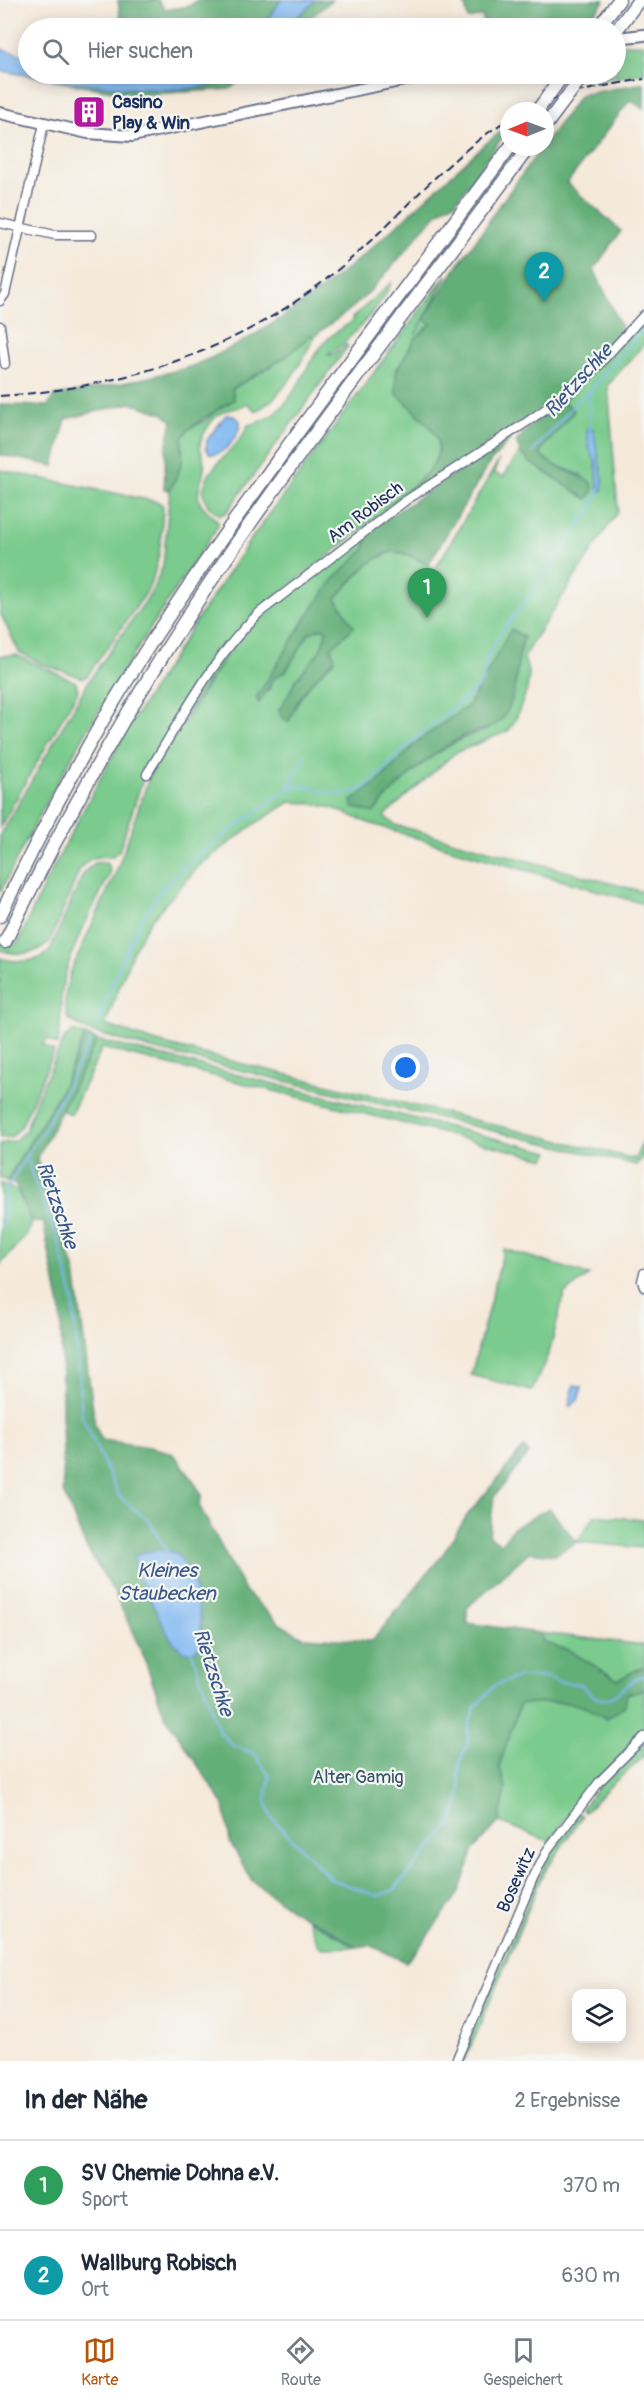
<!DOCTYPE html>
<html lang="de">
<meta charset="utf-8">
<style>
:root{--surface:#fff;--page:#f2f2f3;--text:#1f2937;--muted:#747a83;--line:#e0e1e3;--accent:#b45309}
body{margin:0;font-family:Pangolin,sans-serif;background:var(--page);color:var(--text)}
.controls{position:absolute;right:18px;bottom:18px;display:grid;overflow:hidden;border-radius:12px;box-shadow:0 3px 15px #0003}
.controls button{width:54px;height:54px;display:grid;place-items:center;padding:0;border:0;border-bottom:2px solid var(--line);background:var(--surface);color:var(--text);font:30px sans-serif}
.compass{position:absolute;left:500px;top:102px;width:54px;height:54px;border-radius:50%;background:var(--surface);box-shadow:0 3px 15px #0003;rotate:269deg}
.you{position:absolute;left:406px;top:1068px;width:21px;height:21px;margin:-15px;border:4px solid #fff;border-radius:50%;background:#1a73e8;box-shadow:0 0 0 9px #1a73e833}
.badge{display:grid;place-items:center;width:39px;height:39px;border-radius:50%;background:var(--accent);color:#fff;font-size:20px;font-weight:700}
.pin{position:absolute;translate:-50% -50px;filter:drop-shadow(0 2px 3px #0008)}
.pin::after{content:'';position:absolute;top:32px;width:21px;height:18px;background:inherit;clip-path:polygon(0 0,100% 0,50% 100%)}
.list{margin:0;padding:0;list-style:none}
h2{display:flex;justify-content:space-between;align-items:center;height:78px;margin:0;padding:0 24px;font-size:26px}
h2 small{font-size:20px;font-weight:400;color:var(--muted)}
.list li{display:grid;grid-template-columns:39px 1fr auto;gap:18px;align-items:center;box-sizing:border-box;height:90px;padding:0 24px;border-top:2px solid var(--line)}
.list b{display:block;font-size:22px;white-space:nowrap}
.list p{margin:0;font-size:20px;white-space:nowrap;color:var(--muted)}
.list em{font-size:20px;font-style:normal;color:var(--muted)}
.icon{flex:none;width:33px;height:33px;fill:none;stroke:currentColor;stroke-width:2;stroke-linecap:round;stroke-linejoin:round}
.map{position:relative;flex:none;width:644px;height:2061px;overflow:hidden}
.search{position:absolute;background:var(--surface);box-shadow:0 3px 15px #0003;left:18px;right:18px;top:18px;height:66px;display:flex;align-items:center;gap:15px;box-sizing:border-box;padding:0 21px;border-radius:33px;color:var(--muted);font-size:22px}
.sheet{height:258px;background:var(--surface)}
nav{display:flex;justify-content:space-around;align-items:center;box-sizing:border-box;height:84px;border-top:2px solid var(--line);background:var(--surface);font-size:16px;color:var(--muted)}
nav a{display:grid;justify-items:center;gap:3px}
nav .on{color:var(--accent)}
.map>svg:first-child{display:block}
</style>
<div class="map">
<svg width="644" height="2061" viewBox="0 0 644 2061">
<rect width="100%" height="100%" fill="#f6f6f2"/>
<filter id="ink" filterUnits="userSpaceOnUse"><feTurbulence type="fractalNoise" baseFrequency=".0167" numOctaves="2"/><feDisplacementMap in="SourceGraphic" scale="12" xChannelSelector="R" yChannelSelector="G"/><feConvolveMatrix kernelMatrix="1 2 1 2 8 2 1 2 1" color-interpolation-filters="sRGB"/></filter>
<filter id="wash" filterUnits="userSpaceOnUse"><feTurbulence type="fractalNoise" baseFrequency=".008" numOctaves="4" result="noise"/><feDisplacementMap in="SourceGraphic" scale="24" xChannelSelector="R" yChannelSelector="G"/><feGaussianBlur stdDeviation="1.35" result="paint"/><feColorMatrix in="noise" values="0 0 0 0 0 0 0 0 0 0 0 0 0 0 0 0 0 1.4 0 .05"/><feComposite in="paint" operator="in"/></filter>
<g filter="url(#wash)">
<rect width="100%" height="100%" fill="#f5e9da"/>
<g fill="#7acb8d" stroke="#4a7d76" stroke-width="1.5" fill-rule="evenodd">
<path d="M 620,44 L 644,44 L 644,73 L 591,81 L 597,74 L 616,74 L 616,49 Z"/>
<path d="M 446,275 L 447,276 L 415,335 L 424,319 L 431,324 L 415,339 L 396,393 C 407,404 427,420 435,434 C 452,465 405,491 384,508 L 385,511 L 255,613 L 145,773 L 119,851 L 111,857 C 97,856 89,857 80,869 L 50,941 C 37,955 19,956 0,950 L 0,942 L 9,946 L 19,941 L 42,889 L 98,782 L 129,726 L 192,627 L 249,542 Z"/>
<path d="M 391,283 C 385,301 346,346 327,355 L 334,354 L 346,345 L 348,346 L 226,513 L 220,515 L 208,506 L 203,494 C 204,465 237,453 248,425 C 295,417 299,369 326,341 C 333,333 344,327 353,321 L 352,318 Z"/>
<path d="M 644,318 L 644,344 L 608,385 L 618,511 L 531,644 L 524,658 L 529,675 L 527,690 L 515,721 L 508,731 L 455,753 L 384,816 L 395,825 L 644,892 L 644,904 L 455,850 L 366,822 L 333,808 L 310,803 L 290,802 L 256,823 L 199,866 L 150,921 L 133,951 L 105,1025 L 160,1043 L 235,1062 L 635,1159 L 644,1138 L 642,1159 L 636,1165 L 156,1050 L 88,1031 L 68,1019 L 65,1006 L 66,990 L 71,971 L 117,870 L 150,775 L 229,651 L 264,612 L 368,531 L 365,549 L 334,579 L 256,698 L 268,691 L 274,678 L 286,671 L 309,633 L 319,629 L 327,629 C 324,659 304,665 293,685 C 289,694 285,702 279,710 L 289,721 C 300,692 313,680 335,660 L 331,648 L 336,598 L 371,561 L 394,551 L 411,556 L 435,569 L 499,460 L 494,473 L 503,477 L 520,452 L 531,463 L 587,499 L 582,475 L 552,464 L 539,453 L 573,410 L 563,401 ZM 587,429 L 603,480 L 598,488 C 601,468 588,450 587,429 ZM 511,630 L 523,637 L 519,648 L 515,679 L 487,730 C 443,741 402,778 373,813 L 351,802 L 382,778 L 418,741 L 469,705 Z"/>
<path d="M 311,335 L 314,338 C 299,366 284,396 256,411 L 247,403 C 238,411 227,407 218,415 C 211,421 200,437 200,446 C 201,454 206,461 204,469 C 203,480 196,489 199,500 C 202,508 212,515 218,521 L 218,526 C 138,644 62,764 0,893 L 0,836 L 90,679 L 150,595 L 163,566 L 170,490 L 182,462 L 182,438 L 189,428 L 205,421 L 218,409 L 234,400 L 232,389 L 286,357 Z"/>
<path d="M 0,470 L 159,502 L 163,506 C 161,538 161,565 146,593 L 87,676 L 83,678 L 42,664 L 19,652 L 0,613 Z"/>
<path d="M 16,655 L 76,682 L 78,691 L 0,827 L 0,656 Z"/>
<path d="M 104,862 L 109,866 L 110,873 C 93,910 69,949 62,989 C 59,1009 63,1026 57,1045 L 47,1039 L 43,1045 L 54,1051 L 21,1127 L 11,1137 L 0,1138 L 0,958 C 17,963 34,964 49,952 L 84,872 L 95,863 Z"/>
<path d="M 73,1031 L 85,1035 L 61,1091 L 7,1181 L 0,1178 L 0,1144 L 14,1141 L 26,1130 L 36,1100 L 65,1037 Z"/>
<path d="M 97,1040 L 550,1152 L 545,1159 L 102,1048 L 71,1114 L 61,1110 Z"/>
<path d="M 0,1183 L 18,1191 L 31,1222 L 28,1233 L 0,1265 Z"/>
<path d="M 504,1249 L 589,1275 L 564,1294 L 550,1350 L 532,1391 L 471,1375 Z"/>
<path d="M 595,1515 L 644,1520 L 644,1548 L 577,1542 Z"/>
<path d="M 540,1633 L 644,1645 L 644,1666 L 618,1680 L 568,1650 L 544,1643 Z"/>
<path d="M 644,1689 L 644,1733 L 597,1779 L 549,1841 L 499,1822 L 506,1788 L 499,1766 L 520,1704 C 555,1702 576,1697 606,1719 L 627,1694 Z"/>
<path d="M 644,1742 L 644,1757 L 611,1785 L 585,1812 L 582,1808 L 601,1784 Z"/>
<path d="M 579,1812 L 582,1816 L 542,1876 L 475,2037 L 464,2061 L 460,2061 L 540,1873 L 551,1852 Z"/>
<path d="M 307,1918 L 356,1947 L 322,1948 L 318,1945 Z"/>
</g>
<g fill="#63af78" stroke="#3f6f6b" stroke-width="1.5" fill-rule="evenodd">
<path d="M 118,0 L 158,0 L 165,10 L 189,6 L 197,0 L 281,0 L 262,28 L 127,28 L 120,17 Z"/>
<path d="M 316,0 L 332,0 L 299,28 L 285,28 Z"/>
<path d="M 464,0 L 605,0 L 583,28 L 485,28 L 482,16 L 468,19 Z"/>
<path d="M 235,74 L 248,74 L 230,89 L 137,95 L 53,81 L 60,79 L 131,89 L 226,81 Z"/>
<path d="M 644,83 L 644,109 L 630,100 L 567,183 L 621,231 L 594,269 L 624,333 L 579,380 L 525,419 L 385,511 L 384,508 C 405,491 452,465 435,434 C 427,420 407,404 396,393 L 396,371 L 415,339 L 431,324 L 424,319 L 455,269 L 489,222 L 488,221 L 542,147 L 545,147 L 545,143 L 580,95 Z"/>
<path d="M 509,128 L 455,203 C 439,205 414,241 402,255 C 385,275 368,295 347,312 C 336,321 322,327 314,338 L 311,335 L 286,357 L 232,389 L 234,400 C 225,405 187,428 184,435 C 180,442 183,452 182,459 C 182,469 174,481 170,490 L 164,489 L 166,449 L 172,421 L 164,414 L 131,403 L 66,419 L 54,466 L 0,455 L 0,405 L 48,406 L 54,396 C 89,390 123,384 157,375 C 168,372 181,370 192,366 C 307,319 393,227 484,145 L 499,133 Z"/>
<path d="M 563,401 L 574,411 L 539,453 C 552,469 576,471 592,483 L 593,491 L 587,499 L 531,463 L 520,452 L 516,442 L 532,424 Z"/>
<path d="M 507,439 L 511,440 L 490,462 L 428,565 C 418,560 408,552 396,552 C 376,550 349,584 336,598 L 354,627 L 331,648 L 335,659 C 313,680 300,692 289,721 L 282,718 L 279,710 C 285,702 289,694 293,685 C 304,665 324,657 326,629 L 319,629 L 309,633 L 286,671 L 274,678 L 259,703 L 256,698 L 313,607 L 334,579 L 365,549 L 368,531 Z"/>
<path d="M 511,629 L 524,637 C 515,661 519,691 506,713 C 497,731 479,728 464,736 C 431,753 396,785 373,813 L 353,807 L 351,802 L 382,778 L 418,741 L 469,705 Z"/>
<path d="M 85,1035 L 97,1040 L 37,1159 L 75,1271 L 95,1425 L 102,1440 C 117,1442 159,1447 171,1453 C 182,1460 195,1484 202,1495 L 199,1505 L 245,1591 L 280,1624 L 303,1637 L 372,1641 L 443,1554 L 466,1517 L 523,1448 L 529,1453 L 494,1497 L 489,1535 L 501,1544 L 513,1528 L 549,1508 L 577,1542 L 555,1555 L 529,1552 L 467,1608 L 467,1623 L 540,1633 L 544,1643 L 568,1650 L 618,1680 L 644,1666 L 644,1689 L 627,1694 L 625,1706 L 606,1719 C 576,1697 555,1702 520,1704 L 499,1766 L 506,1788 L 499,1822 L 474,1849 L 459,1893 L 418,1949 L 406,1962 L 370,1945 L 356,1947 L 327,1928 L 293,1911 L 252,1881 L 230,1842 L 224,1805 L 164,1714 L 143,1655 L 114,1592 L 86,1547 L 75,1521 L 63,1491 L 61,1312 L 43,1221 L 31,1222 L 16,1185 L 7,1181 L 61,1091 ZM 135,1556 L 190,1573 C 194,1591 211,1643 192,1652 L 135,1570 Z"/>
</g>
<g fill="#82b9f2" stroke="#4e74a8" stroke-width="1.5">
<path d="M 281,0 L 316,0 L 285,28 L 262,28 Z"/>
<path d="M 0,49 L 28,56 L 28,74 L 235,74 C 197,107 50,78 0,71 Z"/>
<path d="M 226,415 L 234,416 L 240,421 C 242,434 223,457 210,454 L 206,448 L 207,440 Z"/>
<path d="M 590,427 L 593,429 L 603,480 L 602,491 L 599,492 L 596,462 L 589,448 L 587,428 Z"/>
<path d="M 574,1385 L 582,1387 L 578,1400 L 571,1406 L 569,1406 Z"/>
<path d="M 161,1550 L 176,1553 C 180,1559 186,1566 190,1572 C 195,1584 205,1636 199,1647 C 195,1653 189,1653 182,1651 L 170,1638 L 135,1570 L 135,1556 L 143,1552 Z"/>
</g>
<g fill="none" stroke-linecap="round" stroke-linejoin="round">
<g stroke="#82b9f2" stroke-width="2">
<path d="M 589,392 L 590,428"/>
<path d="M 533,452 L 579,399 L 589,392 L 644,327"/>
<path d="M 288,789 C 314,780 326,799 351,793 C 375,787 390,761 407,746 C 430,726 455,707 478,687 L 483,679 L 487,658 L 496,640 L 562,551 L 589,512 L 600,489"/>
<path d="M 96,1026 L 121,961 L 142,918 L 160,891 L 187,864 L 220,838 L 288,789 L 305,755"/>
<path d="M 27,1154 L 31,1172 L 58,1239 L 73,1298 L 82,1416 L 119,1496 L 151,1523 L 168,1554"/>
<path d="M 0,1227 L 3,1221 L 6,1190 L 27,1154 L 43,1132 L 90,1041"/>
<path d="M 191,1650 L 219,1731 L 232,1745 L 255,1754 L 270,1777 L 266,1800 L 271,1817 L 332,1880 L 378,1896 L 394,1890 L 452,1823 L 461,1790 L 458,1775 L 460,1760 L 468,1745 L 468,1726 L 475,1707 L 495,1685 L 519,1677 L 548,1677 L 558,1682 L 581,1684 C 610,1718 614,1687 644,1675"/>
</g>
</g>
</g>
<g filter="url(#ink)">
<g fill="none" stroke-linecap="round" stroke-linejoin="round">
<g stroke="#677089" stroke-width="11">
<g id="minor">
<path d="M 0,223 L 55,235 L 92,235"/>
<path d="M 0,301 L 5,294 L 44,124"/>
<path d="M 0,326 L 5,364"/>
<path d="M 147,774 C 181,720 212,658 259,613 L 405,501 L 527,422 L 582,383 L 644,315"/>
<path d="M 644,1273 L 642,1281 L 644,1287"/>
<path d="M 456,2061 L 533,1879 L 548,1849 L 600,1781 L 644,1737"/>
</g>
</g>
<g stroke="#677089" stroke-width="14">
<g id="major">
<path d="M 616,38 L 644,35"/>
<path d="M 0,113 L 88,133 L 132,136 L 434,74"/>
</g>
</g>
<g stroke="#677089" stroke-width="15">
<g id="highway">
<path d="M 598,28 L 619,0"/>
<path d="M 616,31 L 639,0"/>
<path d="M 0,916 C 33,848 68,780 106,715 C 158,627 218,543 277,461 C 354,355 432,252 510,147"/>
<path d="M 5,942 C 74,798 155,660 247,528 C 337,399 435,274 529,147"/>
</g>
</g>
<use href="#minor" stroke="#fff" stroke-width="8"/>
<use href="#major" stroke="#fff" stroke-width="10"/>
<use href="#highway" stroke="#fff" stroke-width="12"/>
<g stroke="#1b2f5e" stroke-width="2" stroke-dasharray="9 4.5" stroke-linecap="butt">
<path d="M 524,111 C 563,93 602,86 644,79"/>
<path d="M 0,396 C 121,388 240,351 335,272 C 395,224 443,159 509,119"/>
</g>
<g stroke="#677089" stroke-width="15" stroke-linecap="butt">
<g id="highway-bridge">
<path d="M 537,111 L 564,74"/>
<path d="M 545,126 L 584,74"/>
</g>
</g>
<use href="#highway-bridge" stroke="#fff" stroke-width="12"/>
</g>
</g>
<defs>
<g id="building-square" transform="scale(1.725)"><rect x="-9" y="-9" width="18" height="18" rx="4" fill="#b5179e" stroke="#f6f6f2"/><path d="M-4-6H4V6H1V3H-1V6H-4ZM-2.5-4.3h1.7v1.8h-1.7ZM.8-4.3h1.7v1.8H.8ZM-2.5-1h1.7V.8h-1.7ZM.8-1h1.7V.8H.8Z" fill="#fff"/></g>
</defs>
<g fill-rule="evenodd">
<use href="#building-square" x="89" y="112"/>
</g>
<g text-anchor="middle" stroke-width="4.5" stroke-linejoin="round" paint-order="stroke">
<g font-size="18" font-weight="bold" fill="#1b2f5e" stroke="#f6f6f2" text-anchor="start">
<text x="112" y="108">Casino<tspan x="112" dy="21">Play &amp; Win</tspan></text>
</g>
<g font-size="18" fill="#1b2f5e" stroke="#f6f6f2">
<text transform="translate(365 512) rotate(-37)" y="6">Am Robisch</text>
<text transform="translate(516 1880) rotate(-66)" y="6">Bosewitz</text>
</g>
<g font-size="18" fill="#33566a" stroke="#f6f6f2">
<text x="358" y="1783">Alter Gamig</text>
</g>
<g font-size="20" font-style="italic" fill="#3a588a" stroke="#f6f6f2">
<text transform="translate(578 380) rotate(-48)" y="7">Rietzschke</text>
<text transform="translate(58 1205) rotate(71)" y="7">Rietzschke</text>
<text x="167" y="1577">Kleines<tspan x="167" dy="23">Staubecken</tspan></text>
<text transform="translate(214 1672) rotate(72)" y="7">Rietzschke</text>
</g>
</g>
</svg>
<div class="controls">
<button><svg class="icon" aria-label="layers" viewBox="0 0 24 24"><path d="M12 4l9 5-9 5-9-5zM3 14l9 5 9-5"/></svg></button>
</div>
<svg class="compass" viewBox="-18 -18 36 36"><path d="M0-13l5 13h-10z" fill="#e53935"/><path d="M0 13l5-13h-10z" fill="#747a83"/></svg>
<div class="you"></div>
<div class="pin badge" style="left:427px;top:618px;background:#2e9e5b">1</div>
<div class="pin badge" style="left:544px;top:302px;background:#0f9aa8">2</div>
<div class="search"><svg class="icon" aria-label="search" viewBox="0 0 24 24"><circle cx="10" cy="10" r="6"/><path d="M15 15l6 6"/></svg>Hier suchen</div>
</div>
<section class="sheet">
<h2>In der Nähe<small>2 Ergebnisse</small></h2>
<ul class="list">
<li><span class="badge" style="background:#2e9e5b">1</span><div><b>SV Chemie Dohna e.V.</b><p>Sport</p></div><em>370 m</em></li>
<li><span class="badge" style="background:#0f9aa8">2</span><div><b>Wallburg Robisch</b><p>Ort</p></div><em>630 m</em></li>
</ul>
</section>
<nav>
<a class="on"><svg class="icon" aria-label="map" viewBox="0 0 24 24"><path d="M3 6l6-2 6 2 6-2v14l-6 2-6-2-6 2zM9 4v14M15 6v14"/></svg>Karte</a>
<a><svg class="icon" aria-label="directions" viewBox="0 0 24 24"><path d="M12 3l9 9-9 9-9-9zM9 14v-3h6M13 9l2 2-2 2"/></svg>Route</a>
<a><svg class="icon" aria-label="saved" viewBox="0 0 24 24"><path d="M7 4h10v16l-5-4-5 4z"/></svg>Gespeichert</a>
</nav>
